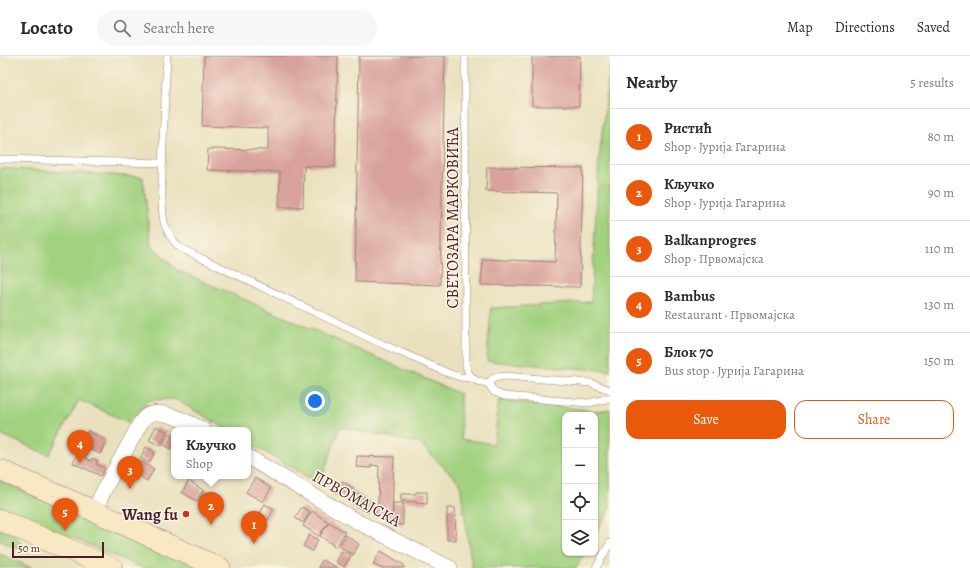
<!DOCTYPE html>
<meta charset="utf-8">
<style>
:root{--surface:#fff;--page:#f7f7f7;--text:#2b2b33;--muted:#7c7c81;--line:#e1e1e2;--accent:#ea580c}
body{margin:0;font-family:Alegreya,serif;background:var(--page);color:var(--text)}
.controls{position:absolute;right:12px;bottom:12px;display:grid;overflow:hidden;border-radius:8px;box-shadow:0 1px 3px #0004}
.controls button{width:36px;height:36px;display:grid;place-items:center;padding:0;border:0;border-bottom:1px solid var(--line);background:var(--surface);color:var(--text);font:20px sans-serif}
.scale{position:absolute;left:12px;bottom:10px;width:92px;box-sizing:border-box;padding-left:4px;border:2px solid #4a1f2b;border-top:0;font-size:11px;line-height:14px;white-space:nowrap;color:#4a1f2b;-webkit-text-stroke:3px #fcf5e5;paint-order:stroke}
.you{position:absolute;left:315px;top:345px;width:14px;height:14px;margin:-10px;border:3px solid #fff;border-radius:50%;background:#1a73e8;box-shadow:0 0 0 6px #1a73e833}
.badge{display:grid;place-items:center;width:26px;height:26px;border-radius:50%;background:var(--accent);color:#fff;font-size:13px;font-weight:700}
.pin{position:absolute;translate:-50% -33px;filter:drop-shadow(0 1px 2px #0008)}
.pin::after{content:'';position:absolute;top:21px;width:14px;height:12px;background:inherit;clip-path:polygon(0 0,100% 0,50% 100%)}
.popup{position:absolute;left:171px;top:371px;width:80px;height:52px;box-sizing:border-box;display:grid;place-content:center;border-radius:8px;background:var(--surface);filter:drop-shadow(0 1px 3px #0005);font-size:13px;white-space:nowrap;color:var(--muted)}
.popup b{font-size:15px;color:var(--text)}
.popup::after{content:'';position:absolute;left:50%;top:100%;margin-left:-8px;border:8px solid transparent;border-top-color:var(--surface)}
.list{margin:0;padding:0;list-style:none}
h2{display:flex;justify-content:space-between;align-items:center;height:52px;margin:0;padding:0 16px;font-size:17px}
h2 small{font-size:13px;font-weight:400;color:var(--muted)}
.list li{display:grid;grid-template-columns:26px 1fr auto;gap:12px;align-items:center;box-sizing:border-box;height:56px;padding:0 16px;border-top:1px solid var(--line)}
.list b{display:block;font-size:15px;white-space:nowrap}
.list p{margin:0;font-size:13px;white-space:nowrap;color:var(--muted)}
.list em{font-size:13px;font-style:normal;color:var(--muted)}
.actions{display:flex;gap:8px;padding:12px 16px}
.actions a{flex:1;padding:9px 0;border:1px solid var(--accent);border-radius:12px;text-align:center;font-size:14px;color:var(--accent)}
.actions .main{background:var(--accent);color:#fff}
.icon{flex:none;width:22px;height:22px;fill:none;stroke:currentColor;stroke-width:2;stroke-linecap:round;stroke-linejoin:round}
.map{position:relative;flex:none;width:610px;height:512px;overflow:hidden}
header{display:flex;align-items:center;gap:24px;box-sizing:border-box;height:56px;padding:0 20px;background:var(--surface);border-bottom:1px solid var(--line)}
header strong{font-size:19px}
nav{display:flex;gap:22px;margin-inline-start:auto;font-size:14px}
.search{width:280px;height:36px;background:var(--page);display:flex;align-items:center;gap:10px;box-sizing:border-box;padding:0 14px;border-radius:22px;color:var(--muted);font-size:15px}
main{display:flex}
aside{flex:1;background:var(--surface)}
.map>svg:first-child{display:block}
</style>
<header>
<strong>Locato</strong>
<div class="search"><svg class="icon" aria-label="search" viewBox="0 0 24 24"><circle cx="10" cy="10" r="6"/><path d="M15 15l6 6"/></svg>Search here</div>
<nav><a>Map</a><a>Directions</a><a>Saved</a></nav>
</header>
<main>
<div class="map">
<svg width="610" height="512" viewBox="0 0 610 512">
<rect width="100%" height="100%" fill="#fcf5e5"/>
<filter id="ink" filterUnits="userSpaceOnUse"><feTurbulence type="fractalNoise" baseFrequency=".025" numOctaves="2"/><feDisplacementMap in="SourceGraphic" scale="8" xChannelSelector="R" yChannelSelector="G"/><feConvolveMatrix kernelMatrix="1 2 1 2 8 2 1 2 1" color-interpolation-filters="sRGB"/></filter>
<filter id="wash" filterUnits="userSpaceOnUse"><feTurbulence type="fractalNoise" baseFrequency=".012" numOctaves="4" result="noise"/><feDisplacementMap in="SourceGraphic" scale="16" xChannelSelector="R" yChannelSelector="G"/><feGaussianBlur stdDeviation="0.9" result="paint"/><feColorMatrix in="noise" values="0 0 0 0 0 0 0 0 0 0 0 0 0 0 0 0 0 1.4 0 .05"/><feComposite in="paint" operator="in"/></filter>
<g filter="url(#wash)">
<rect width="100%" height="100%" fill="#e9e1be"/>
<g fill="#a2d280" stroke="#767856">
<path d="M 610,9 L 610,315 L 487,305 L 491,252 L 591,246 L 599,103 Z"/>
<path d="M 0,112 L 143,121 L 151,189 L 177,214 L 460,338 L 461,383 L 494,388 L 499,344 L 597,355 L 610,353 L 610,452 L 595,478 L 595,359 L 565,359 L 565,497 L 585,497 L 576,512 L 472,512 L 460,427 L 419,387 L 340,371 L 320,428 L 248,386 L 248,374 L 228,374 L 175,343 L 150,344 L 128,366 L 79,344 L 49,399 L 0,378 Z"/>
<path d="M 0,425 L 200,512 L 142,512 L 83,486 L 0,451 Z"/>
<path d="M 0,472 L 16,480 L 21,488 L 19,493 L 0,485 Z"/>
<path d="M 0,498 L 32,512 L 0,512 Z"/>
</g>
<g id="blocks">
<g fill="#d8a19a">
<path d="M 204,0 L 338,0 L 335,111 L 304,110 L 303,151 L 279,151 L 280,116 L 207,114 L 208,93 L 268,94 L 268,72 L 202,70 Z"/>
<path d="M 359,0 L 445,0 L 440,229 L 355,226 Z"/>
<path d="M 532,0 L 580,0 L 579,50 L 532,50 Z"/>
<path d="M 487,111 L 583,112 L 580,231 L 481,229 L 483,203 L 555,206 L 557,137 L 486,135 Z"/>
<path d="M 156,370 L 167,376 L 160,390 L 149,384 Z"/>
<path d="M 88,375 L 106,384 L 100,398 L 89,393 L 85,402 L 91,405 L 92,402 L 98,405 L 96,408 L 105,412 L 101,420 L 73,407 Z"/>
<path d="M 169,377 L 174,380 L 174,387 L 171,393 L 163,388 Z"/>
<path d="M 146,391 L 155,396 L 149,407 L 140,402 Z"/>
<path d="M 357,400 L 394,401 L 392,461 L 375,460 L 375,449 L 378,449 L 379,410 L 371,409 L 371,412 L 356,411 Z"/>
<path d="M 140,405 L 154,413 L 147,425 L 133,416 Z"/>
<path d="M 255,422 L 271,432 L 263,446 L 246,436 Z"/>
<path d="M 189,425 L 203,434 L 196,445 L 182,436 Z"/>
<path d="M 342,425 L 353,432 L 352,434 L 373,447 L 368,457 L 346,444 L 347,443 L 335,436 Z"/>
<path d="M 204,435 L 213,439 L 206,451 L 198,446 Z"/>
<path d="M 416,436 L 427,436 L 427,448 L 416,447 L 416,446 L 401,445 L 401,438 L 416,438 Z"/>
<path d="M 393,447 L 403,447 L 403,469 L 393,468 Z"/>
<path d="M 265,448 L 274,453 L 268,464 L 259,459 Z"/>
<path d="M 302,451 L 310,456 L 303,467 L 295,462 Z"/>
<path d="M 447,452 L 455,452 L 456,484 L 447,484 Z"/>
<path d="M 312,455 L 328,466 L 319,480 L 303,470 Z"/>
<path d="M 329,466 L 345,476 L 336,491 L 320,480 Z"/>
<path d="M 309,479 L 318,484 L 312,495 L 303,490 Z"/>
<path d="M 346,479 L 359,488 L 353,499 L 339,490 Z"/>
<path d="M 342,495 L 351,500 L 344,511 L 336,506 Z"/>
<path d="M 381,495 L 404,509 L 404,512 L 380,512 L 373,508 Z"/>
<path d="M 322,504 L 338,512 L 318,512 Z"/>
</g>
</g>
</g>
<g filter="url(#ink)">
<use href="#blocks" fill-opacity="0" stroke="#9a8074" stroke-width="1"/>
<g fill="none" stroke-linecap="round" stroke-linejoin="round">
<g stroke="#9a8074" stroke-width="8">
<g id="lane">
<path d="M 167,0 C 165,40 163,80 162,120 C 162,135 161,151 164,166 C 167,177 172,184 180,192 L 382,288 L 448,317 L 460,321 L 472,322 L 477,325 L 488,327 L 494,336 L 504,340 L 589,347 L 610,342"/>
<path d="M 465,0 L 466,310 L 468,316 L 472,322"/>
<path d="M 0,103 L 162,107"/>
<path d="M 488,327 L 494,322 L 505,320 L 591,327 L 610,334"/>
<path d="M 596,512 L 610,487"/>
</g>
</g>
<g stroke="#9a8074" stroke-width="16">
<g id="street">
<path d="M 248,401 L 356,465 L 450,512"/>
<path d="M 94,455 L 106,430 L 141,366 C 143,364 145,361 148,359 C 161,352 190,367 203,374"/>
</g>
</g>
<g stroke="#9a8074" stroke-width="22">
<g id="secondary">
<path d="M 0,414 L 94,455 L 220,512"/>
<path d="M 0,464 L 112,512"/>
</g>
</g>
<use href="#lane" stroke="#fff" stroke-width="7"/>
<use href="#street" stroke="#fff" stroke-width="15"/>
<use href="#secondary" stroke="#f8e8c3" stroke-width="21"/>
</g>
</g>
<circle fill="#c8321e" stroke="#fcf5e5" stroke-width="1.5" cx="186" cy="458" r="4"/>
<g text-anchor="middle" stroke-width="3" stroke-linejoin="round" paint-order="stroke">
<g font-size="16" fill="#4a1f2b" stroke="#fcf5e5">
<text transform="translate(452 162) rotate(-90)" y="6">СВЕТОЗАРА МАРКОВИЋА</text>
<text transform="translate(357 442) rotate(29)" y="6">ПРВОМАЈСКА</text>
</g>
<g font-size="16" font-weight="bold" fill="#4a1f2b" stroke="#fcf5e5" text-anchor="end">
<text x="178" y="464">Wang fu</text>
</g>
</g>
</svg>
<div class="controls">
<button>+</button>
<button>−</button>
<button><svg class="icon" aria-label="locate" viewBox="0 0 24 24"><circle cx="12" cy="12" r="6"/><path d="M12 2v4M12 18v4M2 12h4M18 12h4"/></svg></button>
<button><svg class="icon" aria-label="layers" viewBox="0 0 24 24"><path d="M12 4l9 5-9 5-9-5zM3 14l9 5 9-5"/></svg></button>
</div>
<div class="scale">50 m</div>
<div class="you"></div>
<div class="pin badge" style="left:254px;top:488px">1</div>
<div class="pin badge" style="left:211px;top:469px">2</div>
<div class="popup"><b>Кључко</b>Shop</div>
<div class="pin badge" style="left:130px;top:433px">3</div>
<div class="pin badge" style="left:80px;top:407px">4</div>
<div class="pin badge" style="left:65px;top:475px">5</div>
</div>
<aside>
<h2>Nearby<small>5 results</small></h2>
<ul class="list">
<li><span class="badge">1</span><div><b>Ристић</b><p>Shop · Јурија Гагарина</p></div><em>80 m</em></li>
<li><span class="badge">2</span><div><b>Кључко</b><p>Shop · Јурија Гагарина</p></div><em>90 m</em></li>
<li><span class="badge">3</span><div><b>Balkanprogres</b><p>Shop · Првомајска</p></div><em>110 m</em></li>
<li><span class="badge">4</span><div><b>Bambus</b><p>Restaurant · Првомајска</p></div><em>130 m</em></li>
<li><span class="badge">5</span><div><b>Блок 70</b><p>Bus stop · Јурија Гагарина</p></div><em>150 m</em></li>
</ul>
<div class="actions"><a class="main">Save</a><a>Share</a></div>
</aside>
</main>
